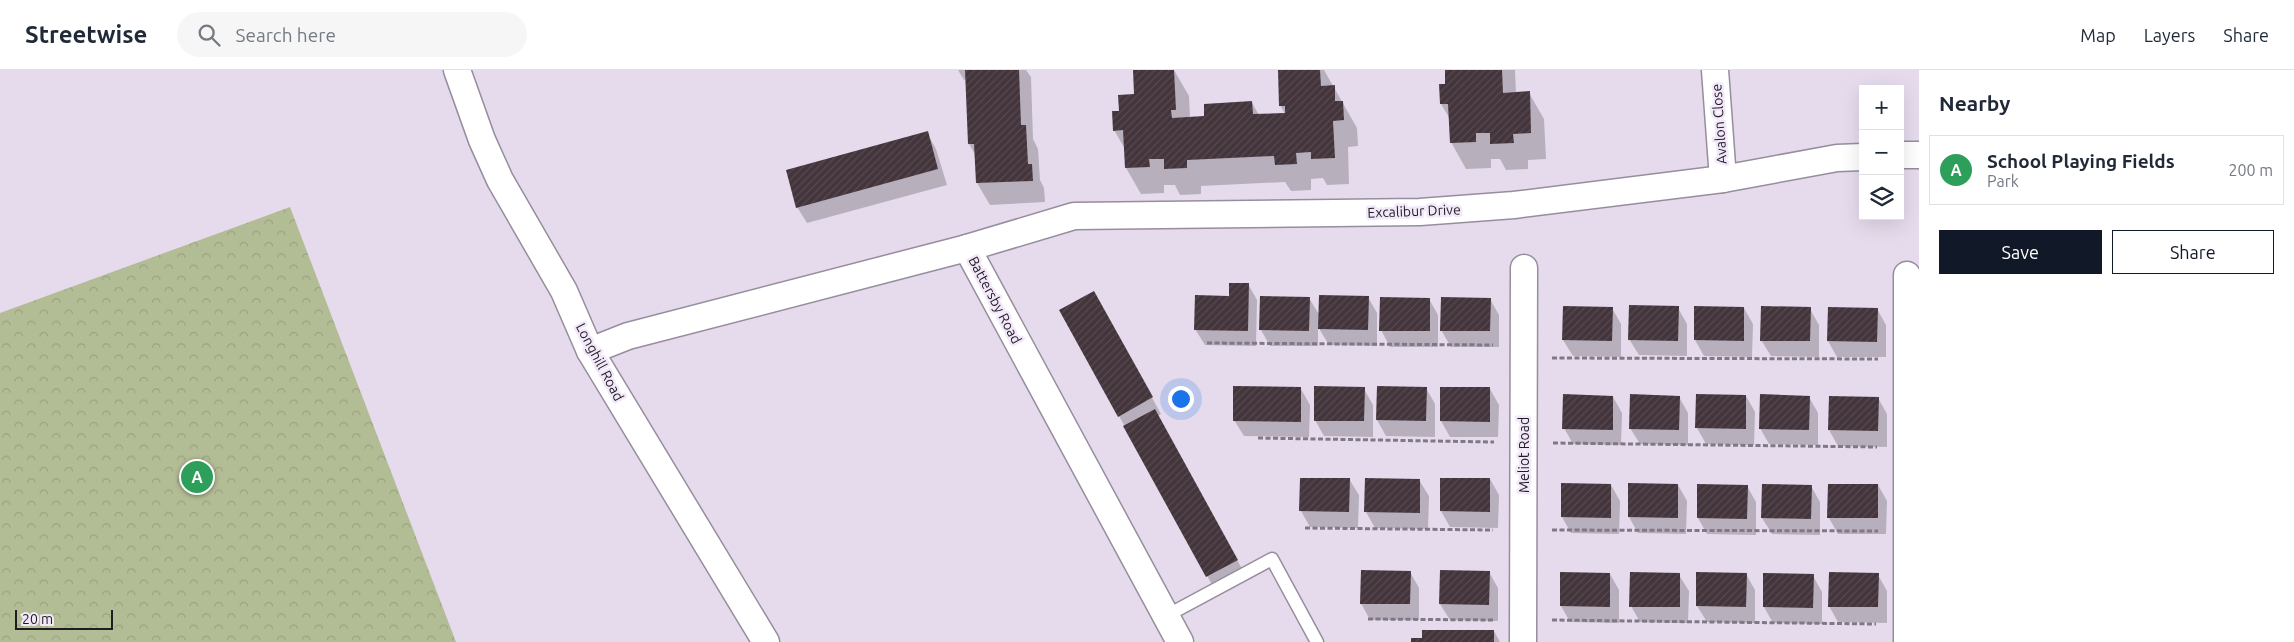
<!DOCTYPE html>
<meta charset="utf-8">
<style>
:root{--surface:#fff;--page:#f6f6f7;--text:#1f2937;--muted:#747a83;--line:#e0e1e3;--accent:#111827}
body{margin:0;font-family:Ubuntu,sans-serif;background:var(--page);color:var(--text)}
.controls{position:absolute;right:15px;top:15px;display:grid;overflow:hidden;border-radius:0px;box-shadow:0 5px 20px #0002}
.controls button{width:45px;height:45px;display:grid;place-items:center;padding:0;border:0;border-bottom:1px solid var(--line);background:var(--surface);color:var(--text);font:25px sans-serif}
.scale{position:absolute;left:15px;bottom:12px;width:98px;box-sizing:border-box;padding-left:5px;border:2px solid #1f1c22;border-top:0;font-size:14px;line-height:18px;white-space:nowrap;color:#1f1c22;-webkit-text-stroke:4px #f2e8f9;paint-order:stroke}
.you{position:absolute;left:1180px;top:328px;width:18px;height:18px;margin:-12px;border:4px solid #fff;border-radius:50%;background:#1a73e8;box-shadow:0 0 0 8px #1a73e833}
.badge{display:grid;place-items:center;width:32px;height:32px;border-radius:50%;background:var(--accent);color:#fff;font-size:16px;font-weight:700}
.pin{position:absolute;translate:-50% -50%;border:2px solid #fff;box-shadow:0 1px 5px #0006}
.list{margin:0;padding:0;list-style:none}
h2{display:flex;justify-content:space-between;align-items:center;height:65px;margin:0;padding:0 20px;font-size:21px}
h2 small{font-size:16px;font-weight:400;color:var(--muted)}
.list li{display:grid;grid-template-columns:32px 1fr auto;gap:15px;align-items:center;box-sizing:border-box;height:70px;margin:0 10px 10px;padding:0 10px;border:1px solid var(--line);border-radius:0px}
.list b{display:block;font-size:19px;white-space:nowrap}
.list p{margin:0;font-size:16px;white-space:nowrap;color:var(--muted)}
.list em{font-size:16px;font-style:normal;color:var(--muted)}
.actions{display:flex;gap:10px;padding:15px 20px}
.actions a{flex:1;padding:11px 0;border:1px solid var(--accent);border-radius:0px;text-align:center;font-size:18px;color:var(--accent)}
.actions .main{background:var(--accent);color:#fff}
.icon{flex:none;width:28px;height:28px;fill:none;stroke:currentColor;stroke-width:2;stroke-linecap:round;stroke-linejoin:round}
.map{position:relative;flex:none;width:1919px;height:572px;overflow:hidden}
header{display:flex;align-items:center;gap:30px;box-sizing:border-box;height:70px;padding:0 25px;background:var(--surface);border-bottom:1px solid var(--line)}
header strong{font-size:24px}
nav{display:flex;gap:28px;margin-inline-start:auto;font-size:18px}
.search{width:350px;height:45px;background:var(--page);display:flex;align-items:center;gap:12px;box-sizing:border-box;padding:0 18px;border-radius:28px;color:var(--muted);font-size:19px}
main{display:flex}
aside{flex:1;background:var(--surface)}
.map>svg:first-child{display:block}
</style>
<header>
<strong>Streetwise</strong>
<div class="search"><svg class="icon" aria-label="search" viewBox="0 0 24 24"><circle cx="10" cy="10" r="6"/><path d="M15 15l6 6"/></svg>Search here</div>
<nav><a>Map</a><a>Layers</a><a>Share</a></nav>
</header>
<main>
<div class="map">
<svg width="1919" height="572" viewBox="0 0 1919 572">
<defs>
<pattern id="park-crowns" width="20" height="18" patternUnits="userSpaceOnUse" patternTransform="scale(1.25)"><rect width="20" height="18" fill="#b3bd95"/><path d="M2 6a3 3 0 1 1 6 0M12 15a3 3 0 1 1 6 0" fill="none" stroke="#9aa280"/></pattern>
<pattern id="building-hatch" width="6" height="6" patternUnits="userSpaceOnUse" patternTransform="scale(1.25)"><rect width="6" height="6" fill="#44353c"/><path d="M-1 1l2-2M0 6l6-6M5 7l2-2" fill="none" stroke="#56494f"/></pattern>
</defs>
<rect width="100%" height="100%" fill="#e5dbec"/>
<path fill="url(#park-crowns)" d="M 290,137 L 456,572 L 0,572 L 0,243 Z"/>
<g fill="#0003">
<path d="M 958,0 L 1026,0 L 1031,7 L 1033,69 L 1038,79 L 1040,110 L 1044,118 L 1045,132 L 990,135 L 977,113 L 976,86 L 969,74 L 967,9 L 964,10 Z"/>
<path d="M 1158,0 L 1174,0 L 1189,26 L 1190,48 L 1206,47 L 1252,33 L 1259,45 L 1285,44 L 1280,35 L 1279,0 L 1324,0 L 1357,58 L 1358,76 L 1348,77 L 1349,114 L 1327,115 L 1323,108 L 1311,109 L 1311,120 L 1291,121 L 1285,112 L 1201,116 L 1201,124 L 1180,125 L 1175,115 L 1164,115 L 1164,123 L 1141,124 L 1126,98 L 1125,79 L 1114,60 L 1121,42 Z"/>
<path d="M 1446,0 L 1515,0 L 1516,23 L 1529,23 L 1544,49 L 1546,89 L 1528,90 L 1528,99 L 1506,100 L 1500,89 L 1491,89 L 1491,98 L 1466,99 L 1451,72 L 1450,49 L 1441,34 L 1446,15 Z"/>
<path d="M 927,63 L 936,79 L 947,115 L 807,153 L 797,137 Z"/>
<path d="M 1248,214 L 1257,230 L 1256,276 L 1205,275 L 1195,259 L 1230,227 Z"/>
<path d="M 1368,227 L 1377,243 L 1377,276 L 1329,275 L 1318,257 L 1318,276 L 1270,276 L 1261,260 L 1309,228 L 1320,246 Z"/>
<path d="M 1429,229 L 1438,245 L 1438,277 L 1390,277 L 1381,260 Z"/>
<path d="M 1490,229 L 1499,245 L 1499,277 L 1451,277 L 1441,260 Z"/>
<path d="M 1612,238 L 1621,254 L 1621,287 L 1573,286 L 1563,270 Z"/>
<path d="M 1678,238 L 1687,254 L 1687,286 L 1639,285 L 1629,269 Z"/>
<path d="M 1744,238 L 1753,254 L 1752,287 L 1704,286 L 1695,270 Z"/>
<path d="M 1103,239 L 1161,344 L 1157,346 L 1246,506 L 1216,522 L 1119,346 Z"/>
<path d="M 1810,239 L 1819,255 L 1819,287 L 1771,286 L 1761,270 Z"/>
<path d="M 1877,239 L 1886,255 L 1886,287 L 1837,287 L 1828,271 Z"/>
<path d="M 1426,318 L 1435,334 L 1435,367 L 1386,366 L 1377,350 Z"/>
<path d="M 1301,319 L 1310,335 L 1309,367 L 1244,366 L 1234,350 Z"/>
<path d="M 1364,319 L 1373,335 L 1373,367 L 1324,366 L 1315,350 Z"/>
<path d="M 1490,319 L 1499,335 L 1498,367 L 1450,367 L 1441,351 Z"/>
<path d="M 1746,326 L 1755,342 L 1754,375 L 1706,374 L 1697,358 Z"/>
<path d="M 1613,327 L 1622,343 L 1621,375 L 1573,374 L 1564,358 Z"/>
<path d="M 1679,327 L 1688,343 L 1688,375 L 1640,374 L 1630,358 Z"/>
<path d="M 1809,327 L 1818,343 L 1818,375 L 1769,374 L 1760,358 Z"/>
<path d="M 1878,328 L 1887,344 L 1887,377 L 1838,376 L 1829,360 Z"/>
<path d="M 1301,409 L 1349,409 L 1359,425 L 1358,458 L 1310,457 L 1301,441 Z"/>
<path d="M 1441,409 L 1490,409 L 1499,425 L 1498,458 L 1450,457 L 1441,441 Z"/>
<path d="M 1419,410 L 1429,426 L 1428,459 L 1375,458 L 1366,442 Z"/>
<path d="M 1611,415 L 1620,431 L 1619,464 L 1571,463 L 1562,447 Z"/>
<path d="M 1678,415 L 1687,431 L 1686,464 L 1638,463 L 1629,447 Z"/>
<path d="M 1878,415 L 1887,431 L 1886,464 L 1838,464 L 1829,448 Z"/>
<path d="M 1747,416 L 1756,432 L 1756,465 L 1707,464 L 1698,448 Z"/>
<path d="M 1811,416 L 1820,432 L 1820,465 L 1772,464 L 1762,448 Z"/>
<path d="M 1410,502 L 1419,518 L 1419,550 L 1370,550 L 1361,533 Z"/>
<path d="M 1489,502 L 1498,518 L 1498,551 L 1450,550 L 1440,534 Z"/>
<path d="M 1610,504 L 1619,520 L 1619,553 L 1570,552 L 1561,536 Z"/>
<path d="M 1746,504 L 1755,520 L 1755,553 L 1707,552 L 1697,536 Z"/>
<path d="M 1679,505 L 1689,521 L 1688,553 L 1640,552 L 1631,536 Z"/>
<path d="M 1878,505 L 1887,521 L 1887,553 L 1838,552 L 1829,536 Z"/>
<path d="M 1813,506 L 1822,522 L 1822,554 L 1773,553 L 1764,537 Z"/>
<path d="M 1494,561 L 1500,572 L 1412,572 Z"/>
</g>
<g fill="url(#building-hatch)">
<path d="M 965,0 L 1019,0 L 1021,55 L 1026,55 L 1028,94 L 1032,94 L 1033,111 L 976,113 L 974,74 L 968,74 Z"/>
<path d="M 1133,0 L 1174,0 L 1176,40 L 1171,40 L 1172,48 L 1204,46 L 1204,34 L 1252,31 L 1253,44 L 1285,43 L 1285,36 L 1279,36 L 1278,0 L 1320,0 L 1321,16 L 1335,15 L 1335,31 L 1343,31 L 1344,50 L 1333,51 L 1335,88 L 1311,89 L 1311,82 L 1296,83 L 1297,94 L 1275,95 L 1274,86 L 1187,90 L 1187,98 L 1164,99 L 1164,89 L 1149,89 L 1150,97 L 1125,98 L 1123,60 L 1113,61 L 1112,41 L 1119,41 L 1118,25 L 1134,24 Z"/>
<path d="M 1445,0 L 1502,0 L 1503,23 L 1530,21 L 1531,63 L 1513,64 L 1514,73 L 1490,74 L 1490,63 L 1476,63 L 1476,72 L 1450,73 L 1448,34 L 1440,34 L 1439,14 L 1445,14 Z"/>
<path d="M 928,61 L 938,99 L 796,138 L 786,100 Z"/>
<path d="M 1229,213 L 1249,213 L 1248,261 L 1194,260 L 1195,225 L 1229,226 Z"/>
<path d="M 1094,221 L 1153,327 L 1118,347 L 1059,240 Z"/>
<path d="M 1319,225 L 1369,226 L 1368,260 L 1318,259 Z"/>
<path d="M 1260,226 L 1310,227 L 1309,261 L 1259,260 Z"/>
<path d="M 1380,227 L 1430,228 L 1430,261 L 1379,261 Z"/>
<path d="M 1441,227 L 1491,228 L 1490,261 L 1440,261 Z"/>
<path d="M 1629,235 L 1679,236 L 1678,271 L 1628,270 Z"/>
<path d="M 1563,236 L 1613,237 L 1612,271 L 1562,270 Z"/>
<path d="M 1694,236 L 1744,237 L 1744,271 L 1694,270 Z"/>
<path d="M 1761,236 L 1811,237 L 1810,271 L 1760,271 Z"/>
<path d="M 1828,237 L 1878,238 L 1877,272 L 1827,271 Z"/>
<path d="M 1233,316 L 1301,317 L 1301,352 L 1233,351 Z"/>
<path d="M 1314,316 L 1365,317 L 1364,351 L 1314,351 Z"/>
<path d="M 1377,316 L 1427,317 L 1426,351 L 1376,350 Z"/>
<path d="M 1440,317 L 1490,317 L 1490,352 L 1440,351 Z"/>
<path d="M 1563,324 L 1613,326 L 1613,360 L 1562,359 Z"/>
<path d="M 1630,324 L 1680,326 L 1679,360 L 1629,359 Z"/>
<path d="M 1696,324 L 1746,325 L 1746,359 L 1695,358 Z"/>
<path d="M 1760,324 L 1810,326 L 1809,360 L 1759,359 Z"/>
<path d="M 1829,326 L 1879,327 L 1878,361 L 1828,360 Z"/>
<path d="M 1155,339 L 1238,490 L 1206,507 L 1123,356 Z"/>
<path d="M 1300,408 L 1350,408 L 1349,442 L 1299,441 Z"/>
<path d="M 1365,408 L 1420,409 L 1420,443 L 1364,442 Z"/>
<path d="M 1440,408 L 1490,408 L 1490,442 L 1440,441 Z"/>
<path d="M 1561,413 L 1611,414 L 1611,448 L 1561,447 Z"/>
<path d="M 1628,413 L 1678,414 L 1678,448 L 1628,447 Z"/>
<path d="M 1697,414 L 1748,415 L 1747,449 L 1697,448 Z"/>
<path d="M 1762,414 L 1812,415 L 1811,449 L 1761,448 Z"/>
<path d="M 1828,414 L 1878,414 L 1878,448 L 1827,448 Z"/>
<path d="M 1361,500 L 1411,501 L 1410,534 L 1360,534 Z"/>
<path d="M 1440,500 L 1490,501 L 1489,535 L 1439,534 Z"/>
<path d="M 1560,502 L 1610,503 L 1610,537 L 1560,536 Z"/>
<path d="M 1630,502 L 1680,503 L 1680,537 L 1629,537 Z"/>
<path d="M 1696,502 L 1747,503 L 1746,537 L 1696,536 Z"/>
<path d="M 1829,502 L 1879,503 L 1878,537 L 1828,537 Z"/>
<path d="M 1763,503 L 1814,504 L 1813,538 L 1763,537 Z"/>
<path d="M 1422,560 L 1494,560 L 1494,572 L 1411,572 L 1411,568 L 1422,568 Z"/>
</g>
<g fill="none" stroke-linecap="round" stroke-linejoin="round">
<g stroke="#968d9d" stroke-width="15">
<path id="service" d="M 1166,546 L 1272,489 L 1317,572"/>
</g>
<g stroke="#968d9d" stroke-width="29">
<g id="minor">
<path d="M 457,0 L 482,70 L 500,110 L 564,221 L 590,281 L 766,572"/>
<path d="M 1715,0 L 1723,109"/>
<path d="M 1900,85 L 1919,85"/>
<path d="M 967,178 L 1074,146 L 1420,142 L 1514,135 L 1723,109 L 1837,88 L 1863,87"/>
<path d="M 590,281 L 628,266 L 967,178 L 1180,572"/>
<path d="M 1523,572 L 1524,198"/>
<path d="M 1907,572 L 1907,205"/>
</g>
</g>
<g stroke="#807985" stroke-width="3" stroke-dasharray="5 2.5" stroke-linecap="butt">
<path d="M 1207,273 L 1493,275"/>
<path d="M 1552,288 L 1878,289"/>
<path d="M 1258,368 L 1494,372"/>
<path d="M 1553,373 L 1877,377"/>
<path d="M 1305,458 L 1493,460"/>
<path d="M 1552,460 L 1878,461"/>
<path d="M 1368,549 L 1494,550"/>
<path d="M 1552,550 L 1876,554"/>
</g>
<use href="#service" stroke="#fff" stroke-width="12"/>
<use href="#minor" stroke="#fff" stroke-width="26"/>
</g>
<g text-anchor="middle" stroke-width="5" stroke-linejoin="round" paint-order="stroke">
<g font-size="14" fill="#1f1c22" stroke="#f2e8f9">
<text transform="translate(1719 54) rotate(-94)" y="5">Avalon Close</text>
<text transform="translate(1414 141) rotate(-2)" y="5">Excalibur Drive</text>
<text transform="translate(995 230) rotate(62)" y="5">Battersby Road</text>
<text transform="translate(600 292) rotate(62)" y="5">Longhill Road</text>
<text transform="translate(1524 385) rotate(-90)" y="5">Meliot Road</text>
</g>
</g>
</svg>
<div class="controls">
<button>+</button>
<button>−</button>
<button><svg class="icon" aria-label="layers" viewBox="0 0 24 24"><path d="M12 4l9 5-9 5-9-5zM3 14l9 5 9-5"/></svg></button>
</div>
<div class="scale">20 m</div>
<div class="you"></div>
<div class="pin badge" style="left:197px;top:407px;background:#2e9e5b">A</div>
</div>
<aside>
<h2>Nearby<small></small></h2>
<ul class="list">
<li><span class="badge" style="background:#2e9e5b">A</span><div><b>School Playing Fields</b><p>Park</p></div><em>200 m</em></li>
</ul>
<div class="actions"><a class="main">Save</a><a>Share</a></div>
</aside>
</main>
